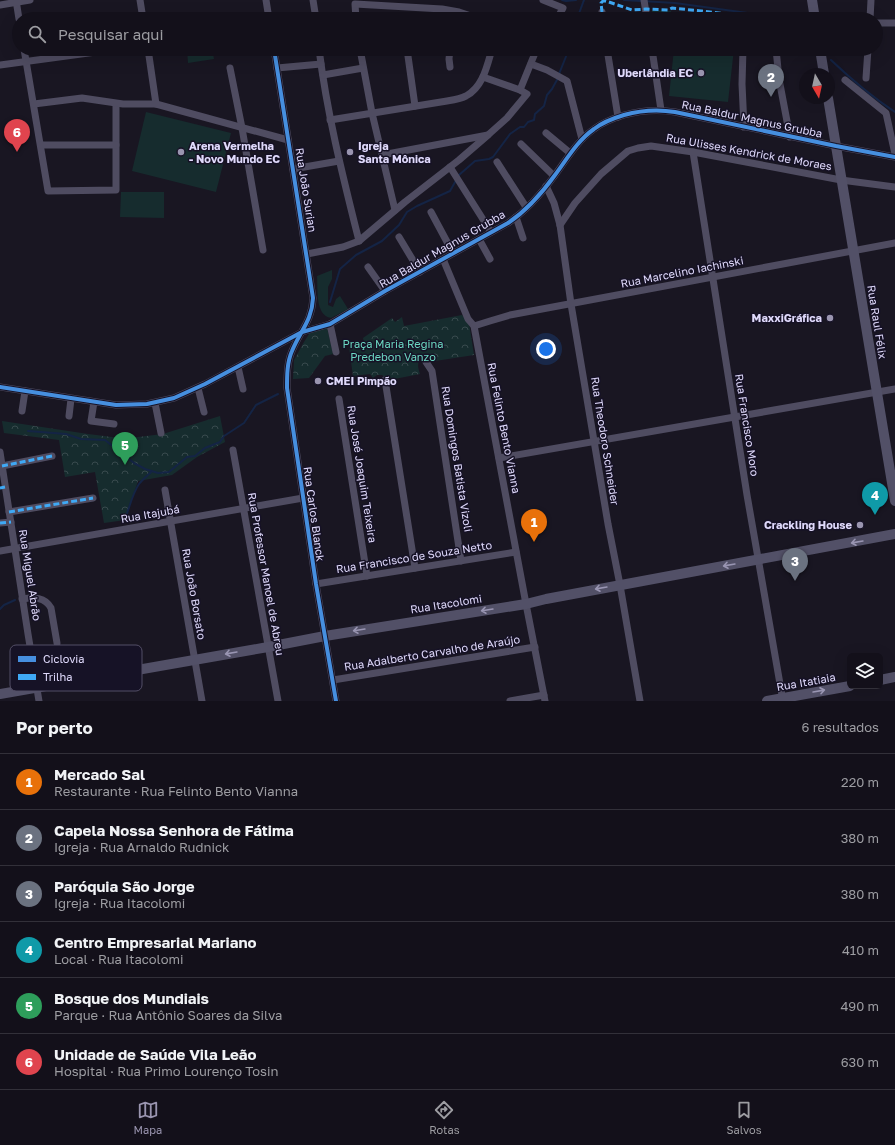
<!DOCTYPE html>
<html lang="pt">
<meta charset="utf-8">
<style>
:root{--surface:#13101a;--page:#201e27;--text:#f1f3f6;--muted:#9d9da2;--line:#323039;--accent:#9a95b0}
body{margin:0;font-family:"Golos Text",sans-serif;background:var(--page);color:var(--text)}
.controls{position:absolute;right:12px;bottom:12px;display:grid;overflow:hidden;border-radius:6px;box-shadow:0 4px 16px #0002}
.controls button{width:36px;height:36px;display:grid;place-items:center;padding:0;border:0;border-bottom:1px solid var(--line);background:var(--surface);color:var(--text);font:20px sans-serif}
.compass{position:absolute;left:799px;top:68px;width:36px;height:36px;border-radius:50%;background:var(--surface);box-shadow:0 4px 16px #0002;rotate:171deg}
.you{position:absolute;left:546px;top:349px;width:14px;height:14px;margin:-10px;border:3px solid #fff;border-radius:50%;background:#1a73e8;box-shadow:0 0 0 6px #1a73e833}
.badge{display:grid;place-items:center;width:26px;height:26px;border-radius:50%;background:var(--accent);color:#fff;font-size:13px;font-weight:700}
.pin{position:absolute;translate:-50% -33px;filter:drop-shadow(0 1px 2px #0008)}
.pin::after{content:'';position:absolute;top:21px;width:14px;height:12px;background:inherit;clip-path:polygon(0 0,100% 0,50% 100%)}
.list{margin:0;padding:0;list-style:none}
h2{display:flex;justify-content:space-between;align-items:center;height:52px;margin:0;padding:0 16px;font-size:17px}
h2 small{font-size:13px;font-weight:400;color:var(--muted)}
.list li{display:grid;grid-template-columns:26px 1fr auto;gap:12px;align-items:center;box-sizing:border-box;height:56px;padding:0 16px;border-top:1px solid var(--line)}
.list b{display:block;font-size:15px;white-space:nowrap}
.list p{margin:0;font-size:13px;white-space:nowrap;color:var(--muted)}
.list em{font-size:13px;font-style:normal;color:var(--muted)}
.icon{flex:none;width:22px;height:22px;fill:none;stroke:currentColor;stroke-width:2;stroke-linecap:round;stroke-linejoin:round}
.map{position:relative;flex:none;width:895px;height:701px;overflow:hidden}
.search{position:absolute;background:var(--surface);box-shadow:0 4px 16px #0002;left:12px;right:12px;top:12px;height:44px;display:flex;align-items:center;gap:10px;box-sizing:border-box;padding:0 14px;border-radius:22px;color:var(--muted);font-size:15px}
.sheet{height:388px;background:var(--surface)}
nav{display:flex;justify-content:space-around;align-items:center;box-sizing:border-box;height:56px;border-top:1px solid var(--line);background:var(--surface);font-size:11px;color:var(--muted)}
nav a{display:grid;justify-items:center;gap:2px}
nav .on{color:var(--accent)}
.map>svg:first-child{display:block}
</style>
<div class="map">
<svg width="895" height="701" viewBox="0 0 895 701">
<defs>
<pattern id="park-crowns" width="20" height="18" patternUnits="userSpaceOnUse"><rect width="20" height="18" fill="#162c2e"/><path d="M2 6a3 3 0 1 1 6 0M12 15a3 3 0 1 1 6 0" fill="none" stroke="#384a4d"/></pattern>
</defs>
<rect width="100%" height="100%" fill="#191622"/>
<g fill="#162c2e">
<path d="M 652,10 L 671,11 L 671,18 L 652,15 Z"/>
<path d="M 678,12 L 737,19 L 677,19 Z"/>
<path d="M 187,49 L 212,49 L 214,59 L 188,63 Z"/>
<path d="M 674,49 L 734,49 L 728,102 L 669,96 Z"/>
<path d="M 146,112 L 231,133 L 216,192 L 132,171 Z"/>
<path d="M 121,192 L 164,192 L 164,218 L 120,217 Z"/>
<path d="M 332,270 L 332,279 L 328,287 L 328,305 L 333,307 L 336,299 L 340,296 L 348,309 L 331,318 C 315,315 318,290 317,276 Z"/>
</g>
<g fill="url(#park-crowns)">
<path d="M 462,315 L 469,323 L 474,355 L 435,361 C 430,357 426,357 420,359 C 417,364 418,368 420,374 L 389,380 L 382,375 L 377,375 L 373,378 L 370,374 L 353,376 L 349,347 L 364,342 L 363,338 L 392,318 L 395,322 L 402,317 L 404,326 Z"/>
<path d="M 327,327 L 333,354 L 325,356 L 309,378 L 293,379 L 294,360 L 304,342 L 311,331 Z"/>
<path d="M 220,416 L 225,442 L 197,457 L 172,475 L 138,481 L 125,520 L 104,523 L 95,472 L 65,477 L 59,440 L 4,433 L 2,421 L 88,434 L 120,438 L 138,437 L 163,434 Z"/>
</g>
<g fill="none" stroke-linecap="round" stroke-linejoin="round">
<g stroke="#142445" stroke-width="2">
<path d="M 562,0 L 566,1 L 576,0"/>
<path d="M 624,0 L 675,3 L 785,18 L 786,19"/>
<path d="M 577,19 L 584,0"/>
<path d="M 831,60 C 851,79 872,97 895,112"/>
<path d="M 559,74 L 569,49"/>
<path d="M 330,302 L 340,269 L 356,255 L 382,241 L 399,225 L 407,212 L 417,206 L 450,191 L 459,175 L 475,161 L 489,159 L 493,157 L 510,134 L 520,127 L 524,127 L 528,122 L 534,120 L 535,114 L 544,106 L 547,95 L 552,89 L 558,78"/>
<path d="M 28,431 L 41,432 L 66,434 L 81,439 L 105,440 L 134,463 L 145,469 L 158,473 L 169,472 L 187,457 L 195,456 L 205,448 L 220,442 L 224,436 L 244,423 L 256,405 L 278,394"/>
<path d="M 124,521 C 129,510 132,494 139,484 C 142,480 147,476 151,472"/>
<path d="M 0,609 L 4,605 L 15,600"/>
</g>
<g stroke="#4f4c61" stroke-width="7">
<path d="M 16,0 L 19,19"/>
<path d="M 140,0 L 143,19"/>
<path d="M 266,0 L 269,19"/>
<path d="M 313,0 L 316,19"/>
<path d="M 543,0 L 563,8 L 557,19"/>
<path d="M 644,0 L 647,19"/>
<path d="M 0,5 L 30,0"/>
<path d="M 602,12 L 603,19"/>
<path d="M 356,19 L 355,4 L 442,9 L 459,12 L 480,19"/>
<path d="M 870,19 L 871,0"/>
<path d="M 876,23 L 895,23"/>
<path d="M 24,49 L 48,191 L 116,190 L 116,104"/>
<path d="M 148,49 L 156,104"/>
<path d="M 274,49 L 313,298 C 312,321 300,331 292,351 C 287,362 287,376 287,388 L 316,584 L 336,701"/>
<path d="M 319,49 C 327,114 343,177 359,241"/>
<path d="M 360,49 L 372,113 L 395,210"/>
<path d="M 407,49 L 415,106"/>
<path d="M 607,49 L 618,117"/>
<path d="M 652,49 L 661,110"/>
<path d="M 743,49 L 742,84 L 744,127"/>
<path d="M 776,49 L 779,79 L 790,137"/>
<path d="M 531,64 L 547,70 L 567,81 L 582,139"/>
<path d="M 0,65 L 118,49"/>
<path d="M 450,67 L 449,59 L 450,49"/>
<path d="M 230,68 L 242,128 L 263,250"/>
<path d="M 277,68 L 321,64"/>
<path d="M 323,75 L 363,68"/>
<path d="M 483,77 L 520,90"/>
<path d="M 866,78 L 868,49"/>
<path d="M 845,80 L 886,113 L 895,154"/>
<path d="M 34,104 L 82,98 L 123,104 L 156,104 L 288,140"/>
<path d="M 330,120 L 447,101 C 453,100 460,99 466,96 C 483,87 487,66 492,49"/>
<path d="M 546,133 L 570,153"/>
<path d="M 521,144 L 554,176"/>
<path d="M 41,145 L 116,145"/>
<path d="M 693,152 L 747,495 L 783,701"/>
<path d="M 382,155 L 488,135 L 507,118 L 527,94 L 520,90 L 535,53 L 538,49"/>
<path d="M 497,162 L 526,207"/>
<path d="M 450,167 L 491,232"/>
<path d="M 293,169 L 339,161"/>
<path d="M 546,186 L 554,203 L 560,225 L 571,304 L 608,524 L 620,585 L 640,701"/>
<path d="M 431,212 L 453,253"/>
<path d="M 516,217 L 523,238"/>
<path d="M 560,225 L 575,203 L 601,174 L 628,151 L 638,148 L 651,146 L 693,152 L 841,180 L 895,187"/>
<path d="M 399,237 L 420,272"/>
<path d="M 479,239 L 490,259"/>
<path d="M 307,254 L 343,247 L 359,241 L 405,202 L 459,160 L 488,135"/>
<path d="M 443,259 L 468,319 L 474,326 L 526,604 L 545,701"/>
<path d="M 368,267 L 385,291"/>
<path d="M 330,324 L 336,352"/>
<path d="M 474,326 L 490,321 L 510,315 L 895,243"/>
<path d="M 426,362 L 432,371 L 461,561"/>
<path d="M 238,367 L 243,389"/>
<path d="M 385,380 L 415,568"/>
<path d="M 0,387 L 116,405 L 147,404 L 174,398 L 205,384 L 302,332 L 330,324 L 385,291 L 508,223 C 526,211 542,193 555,175 C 567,159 577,141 594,129 C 603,122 614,118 624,115 C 642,110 657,109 675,112 L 836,146 L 895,157"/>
<path d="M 198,388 L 204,412"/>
<path d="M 339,399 L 367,576"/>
<path d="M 94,402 L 91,421 L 114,424"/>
<path d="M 155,403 L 161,433"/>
<path d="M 22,411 L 25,391"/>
<path d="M 69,416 L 71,399"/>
<path d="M 233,450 L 278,701"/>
<path d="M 0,452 L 28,634 L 39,701"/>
<path d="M 499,458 L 895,389"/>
<path d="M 2,466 L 52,456"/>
<path d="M 165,490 L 202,701"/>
<path d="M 9,512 L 93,498"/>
<path d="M 0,523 L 11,522"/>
<path d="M 0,551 L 303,498"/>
<path d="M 316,584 L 516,552"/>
<path d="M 22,599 C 34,597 45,597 51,608 L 57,643"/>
<path d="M 333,680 L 535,647"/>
<path d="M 510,701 L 544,695"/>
</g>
<g stroke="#525067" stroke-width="10">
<path d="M 812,0 L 815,19"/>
<path d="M 820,49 L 824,74"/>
<path d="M 828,98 L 895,501"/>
<path d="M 880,680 L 895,677"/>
<path d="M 0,694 L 268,647 L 325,636 L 526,604 L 546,599 L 895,534"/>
<path d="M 767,701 L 850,686"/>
</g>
<g stroke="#3fa9f5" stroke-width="3" stroke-dasharray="6 3" stroke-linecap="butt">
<path d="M 602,12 L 601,3 L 603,1 L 606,1 L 632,10 L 646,9 L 668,10 L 672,8 L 701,11 L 702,11 L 742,16 L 745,19"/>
<path d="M 2,466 L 52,456"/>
<path d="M 0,488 L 5,487"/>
<path d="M 9,512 L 93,498"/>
<path d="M 0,523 L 11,522"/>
</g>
<g stroke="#161226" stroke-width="6">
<g id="cycleway">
<path d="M 274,49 L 313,298 C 312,321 300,331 292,351 C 287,362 287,376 287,388 L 316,584 L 336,701"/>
<path d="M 0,387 L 116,405 L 147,404 L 174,398 L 205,384 L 302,332 L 330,324 L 385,291 L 508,223 C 526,211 542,193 555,175 C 567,159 577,141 594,129 C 603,122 614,118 624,115 C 642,110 657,109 675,112 L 836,146 L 895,157"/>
</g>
</g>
<use href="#cycleway" stroke="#468fdf" stroke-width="4"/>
</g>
<defs><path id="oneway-shaft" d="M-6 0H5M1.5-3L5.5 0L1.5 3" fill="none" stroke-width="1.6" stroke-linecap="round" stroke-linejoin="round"/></defs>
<g stroke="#9995b2">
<use href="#oneway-shaft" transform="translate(857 542) rotate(170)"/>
<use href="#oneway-shaft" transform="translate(729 565) rotate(170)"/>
<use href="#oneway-shaft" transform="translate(601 588) rotate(170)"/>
<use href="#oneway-shaft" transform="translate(487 610) rotate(171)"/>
<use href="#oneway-shaft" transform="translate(359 630) rotate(171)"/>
<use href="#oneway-shaft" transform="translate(231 653) rotate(170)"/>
<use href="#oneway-shaft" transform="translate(819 691) rotate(-10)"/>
</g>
<g fill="#9a95b0" stroke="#161226" stroke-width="1.5">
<circle cx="701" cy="73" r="4"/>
<circle cx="181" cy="152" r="4"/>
<circle cx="350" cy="152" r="4"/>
<circle cx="830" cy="318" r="4"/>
<circle cx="318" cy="381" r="4"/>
<circle cx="860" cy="525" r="4"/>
</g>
<g text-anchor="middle" stroke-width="3" stroke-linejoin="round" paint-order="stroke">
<g font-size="11" font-weight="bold" fill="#e0dafc" stroke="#161226" text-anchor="end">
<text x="693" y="77">Uberlândia EC</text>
<text x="189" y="150" text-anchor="start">Arena Vermelha<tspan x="189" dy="13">- Novo Mundo EC</tspan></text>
<text x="358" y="150" text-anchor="start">Igreja<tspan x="358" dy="13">Santa Mônica</tspan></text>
<text x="822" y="322">MaxxiGráfica</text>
<text x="326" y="385" text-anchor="start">CMEI Pimpão</text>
<text x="852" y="529">Crackling House</text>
</g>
<g font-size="11" fill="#e0dafc" stroke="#161226">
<text transform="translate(752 119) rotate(12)" y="4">Rua Baldur Magnus Grubba</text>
<text transform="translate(749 152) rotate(10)" y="4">Rua Ulisses Kendrick de Moraes</text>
<text transform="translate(306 190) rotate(81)" y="4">Rua João Surian</text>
<text transform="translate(442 249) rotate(-30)" y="4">Rua Baldur Magnus Grubba</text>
<text transform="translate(682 272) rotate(-11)" y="4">Rua Marcelino Iachinski</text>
<text transform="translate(877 322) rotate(81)" y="4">Rua Raul Félix</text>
<text transform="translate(747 425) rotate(81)" y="4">Rua Francisco Moro</text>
<text transform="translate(504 428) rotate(79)" y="4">Rua Felinto Bento Vianna</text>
<text transform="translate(605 441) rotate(81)" y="4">Rua Theodoro Schneider</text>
<text transform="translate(457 459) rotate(81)" y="4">Rua Domingos Batista Vizoli</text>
<text transform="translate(362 474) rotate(81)" y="4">Rua José Joaquim Teixeira</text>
<text transform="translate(150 514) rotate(-10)" y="4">Rua Itajubá</text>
<text transform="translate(314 514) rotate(82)" y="4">Rua Carlos Blanck</text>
<text transform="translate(414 557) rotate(-9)" y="4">Rua Francisco de Souza Netto</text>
<text transform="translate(266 574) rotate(80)" y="4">Rua Professor Manoel de Abreu</text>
<text transform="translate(30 575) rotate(81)" y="4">Rua Miguel Abrão</text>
<text transform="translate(194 594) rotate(80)" y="4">Rua João Borsato</text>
<text transform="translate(446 604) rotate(-9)" y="4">Rua Itacolomi</text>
<text transform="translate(432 653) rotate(-9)" y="4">Rua Adalberto Carvalho de Araújo</text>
<text transform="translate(806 682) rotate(-10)" y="4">Rua Itatiaia</text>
</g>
<g font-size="11" fill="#6bd7c2" stroke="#161226">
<text x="393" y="348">Praça Maria Regina<tspan x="393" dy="13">Predebon Vanzo</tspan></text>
</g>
</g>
<rect x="10" y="645" width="132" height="46" rx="6" fill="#161226" stroke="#534e66" stroke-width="1"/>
<rect x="18" y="656" width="18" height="6" fill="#468fdf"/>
<rect x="18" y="674" width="18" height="6" fill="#3fa9f5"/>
<g font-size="11" fill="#e0dafc">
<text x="43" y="663">Ciclovia</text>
<text x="43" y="681">Trilha</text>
</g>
</svg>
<div class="controls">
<button><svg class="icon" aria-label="layers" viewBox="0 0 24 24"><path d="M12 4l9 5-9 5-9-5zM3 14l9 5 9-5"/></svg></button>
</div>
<svg class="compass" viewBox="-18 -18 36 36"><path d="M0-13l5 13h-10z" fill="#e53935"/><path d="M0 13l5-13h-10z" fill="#9d9da2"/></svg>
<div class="you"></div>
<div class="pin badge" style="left:534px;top:542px;background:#e8710a">1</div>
<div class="pin badge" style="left:771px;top:97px;background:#6b7280">2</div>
<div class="pin badge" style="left:795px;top:581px;background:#6b7280">3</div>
<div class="pin badge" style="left:875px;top:515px;background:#0f9aa8">4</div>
<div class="pin badge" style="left:125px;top:465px;background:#2e9e5b">5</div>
<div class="pin badge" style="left:17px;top:152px;background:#e0444e">6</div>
<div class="search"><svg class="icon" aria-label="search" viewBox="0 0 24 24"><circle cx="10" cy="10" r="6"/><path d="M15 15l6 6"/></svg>Pesquisar aqui</div>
</div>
<section class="sheet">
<h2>Por perto<small>6 resultados</small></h2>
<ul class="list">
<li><span class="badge" style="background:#e8710a">1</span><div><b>Mercado Sal</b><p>Restaurante · Rua Felinto Bento Vianna</p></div><em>220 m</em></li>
<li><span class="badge" style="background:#6b7280">2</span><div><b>Capela Nossa Senhora de Fátima</b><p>Igreja · Rua Arnaldo Rudnick</p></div><em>380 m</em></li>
<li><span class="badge" style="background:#6b7280">3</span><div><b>Paróquia São Jorge</b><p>Igreja · Rua Itacolomi</p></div><em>380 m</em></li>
<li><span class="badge" style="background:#0f9aa8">4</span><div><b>Centro Empresarial Mariano</b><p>Local · Rua Itacolomi</p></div><em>410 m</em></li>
<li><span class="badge" style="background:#2e9e5b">5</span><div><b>Bosque dos Mundiais</b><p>Parque · Rua Antônio Soares da Silva</p></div><em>490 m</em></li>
<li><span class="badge" style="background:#e0444e">6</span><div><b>Unidade de Saúde Vila Leão</b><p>Hospital · Rua Primo Lourenço Tosin</p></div><em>630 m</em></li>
</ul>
</section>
<nav>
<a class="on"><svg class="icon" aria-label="map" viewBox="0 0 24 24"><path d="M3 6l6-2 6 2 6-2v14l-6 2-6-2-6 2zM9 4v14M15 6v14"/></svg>Mapa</a>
<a><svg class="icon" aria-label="directions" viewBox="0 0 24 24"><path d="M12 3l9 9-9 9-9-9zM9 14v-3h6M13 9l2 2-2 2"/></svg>Rotas</a>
<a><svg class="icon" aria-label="saved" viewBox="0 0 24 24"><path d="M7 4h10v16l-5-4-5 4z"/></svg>Salvos</a>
</nav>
